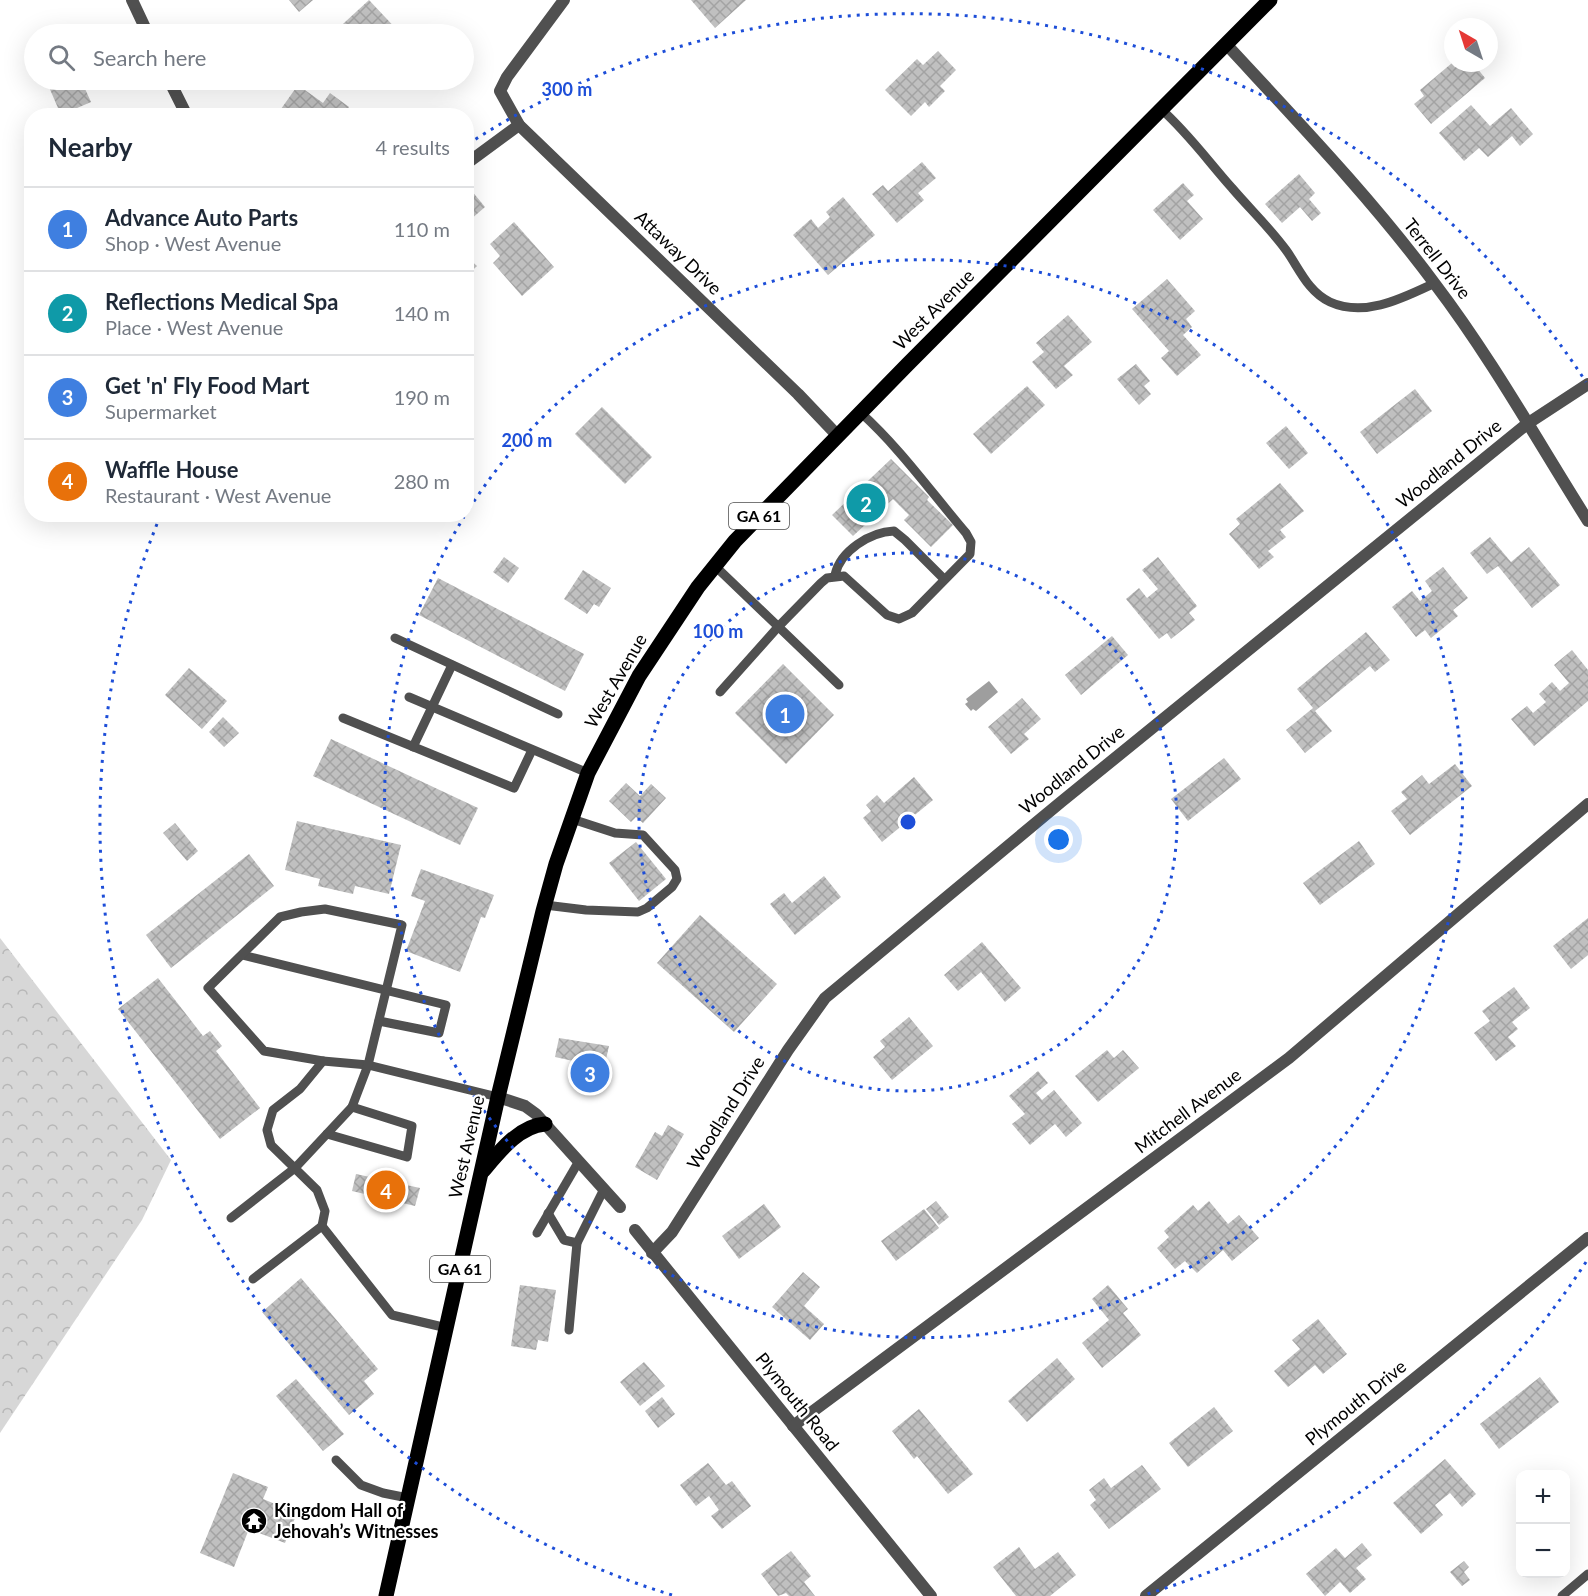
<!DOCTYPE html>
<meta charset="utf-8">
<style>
:root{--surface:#fff;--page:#f2f2f3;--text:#1f2937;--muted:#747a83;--line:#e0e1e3;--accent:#b45309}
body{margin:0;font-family:Lato,sans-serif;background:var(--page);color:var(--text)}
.controls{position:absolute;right:18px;bottom:18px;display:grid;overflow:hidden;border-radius:12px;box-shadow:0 6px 24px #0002}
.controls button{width:54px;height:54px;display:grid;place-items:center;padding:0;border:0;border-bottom:2px solid var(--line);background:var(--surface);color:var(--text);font:30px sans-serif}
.compass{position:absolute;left:1444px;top:18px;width:54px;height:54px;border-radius:50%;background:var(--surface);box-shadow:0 6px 24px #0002;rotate:321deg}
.you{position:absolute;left:1059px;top:840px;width:21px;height:21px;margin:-15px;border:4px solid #fff;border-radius:50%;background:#1a73e8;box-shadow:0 0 0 9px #1a73e833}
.badge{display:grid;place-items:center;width:39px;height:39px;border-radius:50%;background:var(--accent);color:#fff;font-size:20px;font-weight:700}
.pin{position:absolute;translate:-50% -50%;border:3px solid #fff;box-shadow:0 2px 6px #0006}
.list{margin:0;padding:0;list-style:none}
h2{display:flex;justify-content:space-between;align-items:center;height:78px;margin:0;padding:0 24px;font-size:26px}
h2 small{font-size:20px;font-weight:400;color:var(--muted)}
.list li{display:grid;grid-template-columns:39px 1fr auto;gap:18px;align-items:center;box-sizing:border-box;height:84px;padding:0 24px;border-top:2px solid var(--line)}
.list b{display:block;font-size:22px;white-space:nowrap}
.list p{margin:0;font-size:20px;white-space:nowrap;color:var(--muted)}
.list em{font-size:20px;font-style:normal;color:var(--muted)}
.icon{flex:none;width:33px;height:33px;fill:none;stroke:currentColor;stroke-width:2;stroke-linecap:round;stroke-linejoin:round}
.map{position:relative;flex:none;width:1588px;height:1596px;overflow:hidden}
.search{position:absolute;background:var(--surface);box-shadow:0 6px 24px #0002;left:24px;top:24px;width:450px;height:66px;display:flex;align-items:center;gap:15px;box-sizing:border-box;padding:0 21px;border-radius:33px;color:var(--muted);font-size:22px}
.panel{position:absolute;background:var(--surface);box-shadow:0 6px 24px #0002;left:24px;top:108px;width:450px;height:414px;border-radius:24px}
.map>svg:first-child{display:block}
</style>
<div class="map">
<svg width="1588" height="1596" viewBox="0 0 1588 1596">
<defs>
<pattern id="forest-crowns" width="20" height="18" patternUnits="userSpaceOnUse" patternTransform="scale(1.5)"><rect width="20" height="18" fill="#d7d7d7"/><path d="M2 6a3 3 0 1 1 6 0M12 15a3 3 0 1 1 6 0" fill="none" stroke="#b7b7b7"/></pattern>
<pattern id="building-cross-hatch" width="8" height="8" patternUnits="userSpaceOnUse" patternTransform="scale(1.5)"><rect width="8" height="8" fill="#c0c0c0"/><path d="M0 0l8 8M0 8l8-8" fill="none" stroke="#a3a3a3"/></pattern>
</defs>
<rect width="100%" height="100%" fill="#fff"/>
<path fill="url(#forest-crowns)" d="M 0,938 L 171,1160 L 142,1220 L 0,1433 Z"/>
<path fill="#9e9e9e" d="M 989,681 L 998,692 L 976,711 L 973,709 L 971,711 L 965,704 L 968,702 L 966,699 Z"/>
<g fill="url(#building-cross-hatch)">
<path d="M 289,0 L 313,0 L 299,12 Z"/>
<path d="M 369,0 L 401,34 L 332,34 Z"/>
<path d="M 691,0 L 746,0 L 715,28 Z"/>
<path d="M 938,51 L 956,70 L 940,86 L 945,91 L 929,107 L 925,102 L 911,116 L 885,90 L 917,59 L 923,65 Z"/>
<path d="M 1452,63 L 1455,67 L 1460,63 L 1473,63 L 1485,78 L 1431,124 L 1414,104 L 1424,96 L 1420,90 Z"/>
<path d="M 46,80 L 81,80 L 91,102 L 61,115 Z"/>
<path d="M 298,85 L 323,103 L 330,93 L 349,107 L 342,116 L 276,116 Z"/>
<path d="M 1471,105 L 1490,126 L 1511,108 L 1533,134 L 1520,146 L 1512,136 L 1488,157 L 1479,148 L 1464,161 L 1439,133 Z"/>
<path d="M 922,162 L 936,178 L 918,193 L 924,200 L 897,223 L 872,194 L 883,185 L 888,191 Z"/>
<path d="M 1299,174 L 1315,193 L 1309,199 L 1321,213 L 1312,221 L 1300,207 L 1282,223 L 1265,204 Z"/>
<path d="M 1183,183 L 1194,195 L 1187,201 L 1203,219 L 1180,240 L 1153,210 Z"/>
<path d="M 471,190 L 485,207 L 470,220 L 466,216 L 466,194 Z"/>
<path d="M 843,197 L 875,235 L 828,275 L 793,235 L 811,219 L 818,228 L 830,217 L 826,212 Z"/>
<path d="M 514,222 L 554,267 L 522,296 L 493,263 L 500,256 L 490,244 Z"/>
<path d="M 466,256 L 477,266 L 466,276 Z"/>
<path d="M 1167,279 L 1195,311 L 1186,319 L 1192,327 L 1183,335 L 1201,355 L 1177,376 L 1161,358 L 1169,351 L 1132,309 Z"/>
<path d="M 1068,315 L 1092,342 L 1064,366 L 1073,375 L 1056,389 L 1032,362 L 1044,352 L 1036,343 Z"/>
<path d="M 1136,364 L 1150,381 L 1144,386 L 1151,394 L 1139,405 L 1117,379 Z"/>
<path d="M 1027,386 L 1045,405 L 991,454 L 973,434 Z"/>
<path d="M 1415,389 L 1432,411 L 1377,454 L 1360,432 Z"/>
<path d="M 602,407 L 652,457 L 625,484 L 575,434 Z"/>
<path d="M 1286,426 L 1308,453 L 1289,469 L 1266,443 Z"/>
<path d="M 891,459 L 929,497 L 927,500 L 953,525 L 931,547 L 904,520 L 909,515 L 893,499 L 853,536 L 832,515 Z"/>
<path d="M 1280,483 L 1304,511 L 1280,530 L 1286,537 L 1268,551 L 1274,557 L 1259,569 L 1229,534 L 1240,524 L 1236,519 Z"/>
<path d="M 1490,537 L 1511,562 L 1529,547 L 1560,585 L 1532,608 L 1498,566 L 1487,574 L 1470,553 Z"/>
<path d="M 504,557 L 519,568 L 508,583 L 493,572 Z"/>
<path d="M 1158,557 L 1197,606 L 1189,613 L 1195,620 L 1171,639 L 1167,633 L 1159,639 L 1126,599 L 1139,588 L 1147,598 L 1158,589 L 1142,570 Z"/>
<path d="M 1443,567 L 1468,598 L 1453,610 L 1458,616 L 1431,638 L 1425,630 L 1416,637 L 1392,607 L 1412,591 L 1420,601 L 1432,591 L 1425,581 Z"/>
<path d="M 583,570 L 611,588 L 599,607 L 594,604 L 587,614 L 564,599 Z"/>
<path d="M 438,578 L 584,654 L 565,691 L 419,615 Z"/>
<path d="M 1366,632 L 1390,660 L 1375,672 L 1370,666 L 1315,711 L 1332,731 L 1305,753 L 1286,730 L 1313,708 L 1297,689 Z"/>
<path d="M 1112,636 L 1128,655 L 1081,695 L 1065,675 Z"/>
<path d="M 1572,650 L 1588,670 L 1588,701 L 1534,746 L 1511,719 L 1527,706 L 1533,713 L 1546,702 L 1539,694 L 1552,682 L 1560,691 L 1569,683 L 1554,665 Z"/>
<path d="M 783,664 L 834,715 L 786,764 L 735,713 Z"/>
<path d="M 189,668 L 227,701 L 202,729 L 165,695 Z"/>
<path d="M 1022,698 L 1041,719 L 1024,734 L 1029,739 L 1011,754 L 988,727 Z"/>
<path d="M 223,717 L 239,733 L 224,747 L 209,732 Z"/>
<path d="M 331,739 L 478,808 L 460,845 L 313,776 Z"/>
<path d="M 1224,758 L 1241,779 L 1188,821 L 1171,799 Z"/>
<path d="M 1455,764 L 1472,786 L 1410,835 L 1391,811 L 1407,799 L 1401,792 L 1422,775 L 1429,784 Z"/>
<path d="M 914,777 L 933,800 L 882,842 L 863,818 L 871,811 L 866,805 L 877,795 L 884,803 Z"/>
<path d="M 626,783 L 640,796 L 651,784 L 666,798 L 643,823 L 636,817 L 631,822 L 609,801 Z"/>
<path d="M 297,821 L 401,845 L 389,894 L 355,886 L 353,894 L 318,886 L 320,879 L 285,870 Z"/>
<path d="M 175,823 L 198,851 L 187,861 L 163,833 Z"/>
<path d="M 1359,841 L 1375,864 L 1320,905 L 1303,883 Z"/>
<path d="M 636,842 L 666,879 L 639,901 L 609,863 Z"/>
<path d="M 249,854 L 274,886 L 171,968 L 146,935 Z"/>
<path d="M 421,869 L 494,895 L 485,918 L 481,917 L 460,972 L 406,951 L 425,901 L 411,896 Z"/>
<path d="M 824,876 L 841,897 L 795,935 L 770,904 L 784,893 L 792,903 Z"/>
<path d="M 700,915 L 777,984 L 734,1032 L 657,963 Z"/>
<path d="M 1588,918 L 1588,955 L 1571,969 L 1553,946 Z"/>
<path d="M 982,942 L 1021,988 L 1005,1002 L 981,972 L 958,991 L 944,975 Z"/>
<path d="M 158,978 L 203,1036 L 210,1031 L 222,1046 L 216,1051 L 260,1108 L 220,1139 L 118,1009 Z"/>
<path d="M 1514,987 L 1530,1008 L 1512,1022 L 1518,1029 L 1508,1037 L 1516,1046 L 1496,1061 L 1474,1033 L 1490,1021 L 1482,1011 Z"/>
<path d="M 909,1017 L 933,1046 L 892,1080 L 873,1057 L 885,1047 L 880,1041 Z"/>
<path d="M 559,1038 L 609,1046 L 599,1090 L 573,1085 L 578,1062 L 555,1057 Z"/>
<path d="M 1107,1050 L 1114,1058 L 1123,1050 L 1139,1068 L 1098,1102 L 1075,1076 Z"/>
<path d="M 1038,1071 L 1048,1083 L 1036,1093 L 1042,1100 L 1054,1090 L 1082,1123 L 1066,1137 L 1055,1124 L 1030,1145 L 1012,1124 L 1025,1114 L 1009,1096 Z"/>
<path d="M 668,1125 L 684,1134 L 657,1180 L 635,1167 L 655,1132 L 662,1136 Z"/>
<path d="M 356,1174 L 420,1188 L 415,1206 L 352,1191 Z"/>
<path d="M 936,1201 L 949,1217 L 939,1225 L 926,1209 Z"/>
<path d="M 1209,1201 L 1228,1224 L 1239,1215 L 1259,1238 L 1232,1261 L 1223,1250 L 1197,1273 L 1185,1261 L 1175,1269 L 1157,1248 L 1169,1237 L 1164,1231 L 1193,1205 L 1198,1211 Z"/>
<path d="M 764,1204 L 781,1227 L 739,1259 L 722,1236 Z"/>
<path d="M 924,1209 L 939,1228 L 896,1261 L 881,1241 Z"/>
<path d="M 803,1272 L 820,1287 L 804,1306 L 824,1324 L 810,1340 L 772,1307 Z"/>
<path d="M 301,1278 L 378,1369 L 364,1381 L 374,1394 L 349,1415 L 262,1312 Z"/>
<path d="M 520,1285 L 556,1290 L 548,1342 L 538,1340 L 536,1350 L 511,1346 Z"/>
<path d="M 1108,1285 L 1128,1309 L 1123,1313 L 1141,1335 L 1102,1368 L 1082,1343 L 1109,1320 L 1092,1299 Z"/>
<path d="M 1318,1319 L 1347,1354 L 1323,1374 L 1315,1365 L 1288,1387 L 1274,1371 L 1300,1349 L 1292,1340 Z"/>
<path d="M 1057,1358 L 1075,1379 L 1027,1422 L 1008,1401 Z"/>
<path d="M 644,1362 L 665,1386 L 640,1406 L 620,1382 Z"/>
<path d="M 1540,1377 L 1559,1402 L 1499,1449 L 1480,1424 Z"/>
<path d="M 296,1379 L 344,1434 L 323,1451 L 276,1396 Z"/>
<path d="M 662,1397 L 675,1414 L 658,1428 L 645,1411 Z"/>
<path d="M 1214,1407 L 1233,1431 L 1188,1467 L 1169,1443 Z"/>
<path d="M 919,1409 L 973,1474 L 948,1494 L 917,1456 L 914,1459 L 892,1431 Z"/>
<path d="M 1445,1459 L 1476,1494 L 1462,1507 L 1450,1493 L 1435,1505 L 1443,1515 L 1421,1534 L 1393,1503 Z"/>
<path d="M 708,1463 L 726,1485 L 732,1481 L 751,1506 L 722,1529 L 711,1516 L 719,1510 L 709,1496 L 696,1506 L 680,1485 Z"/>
<path d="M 1142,1465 L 1161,1489 L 1109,1529 L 1090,1505 L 1096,1500 L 1089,1490 L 1104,1478 L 1111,1488 Z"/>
<path d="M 233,1473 L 268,1487 L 263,1499 L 297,1513 L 285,1543 L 249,1529 L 234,1567 L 200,1553 Z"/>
<path d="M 1362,1543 L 1372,1555 L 1356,1568 L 1366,1579 L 1350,1593 L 1340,1582 L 1325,1596 L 1306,1574 L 1336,1548 L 1345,1558 Z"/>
<path d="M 1019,1547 L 1035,1569 L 1058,1552 L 1076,1575 L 1050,1596 L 1016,1596 L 993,1567 Z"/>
<path d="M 791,1551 L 811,1576 L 804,1582 L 815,1596 L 789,1596 L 786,1593 L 778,1596 L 761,1574 Z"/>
<path d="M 1464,1561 L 1469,1567 L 1464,1572 L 1470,1580 L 1462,1586 L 1450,1572 Z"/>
</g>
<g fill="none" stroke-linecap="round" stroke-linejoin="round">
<g stroke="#505050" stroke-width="9">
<path d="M 1161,109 C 1188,133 1208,161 1232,188 C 1249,208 1270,228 1286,250 C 1299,268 1308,292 1330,302 C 1365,318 1403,298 1435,283"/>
<path d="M 715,566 L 839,685"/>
<path d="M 835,575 C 840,551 870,532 894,531 L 905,540 L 944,579"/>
<path d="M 395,638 L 558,714"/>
<path d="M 720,692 L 778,627 L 821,583 L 827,578 L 844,576 L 887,615 L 899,619 L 912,613 L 970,554 L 971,542 L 966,533 C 931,492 900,448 860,412"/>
<path d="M 409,697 L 588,773"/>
<path d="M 343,718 L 514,788 L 532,750"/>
<path d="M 413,747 L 452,665"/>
<path d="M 545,905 L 586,910 L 638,912 L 647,908 L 672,887 L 677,879 L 675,870 L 643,835 L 615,833 L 572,819"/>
<path d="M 242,955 L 446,1005 L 439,1033 L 379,1021"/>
<path d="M 323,1061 L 368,1065 L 498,1097"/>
<path d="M 327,1134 L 407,1157 L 412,1126 L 352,1107"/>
<path d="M 548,1213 L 564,1240 L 577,1243"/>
<path d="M 231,1218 L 295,1168 L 352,1107 L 368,1065 L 402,925 L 325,909 L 301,912 L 280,917 L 208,988 L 264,1051 L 323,1061 L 300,1089 L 273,1110 L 267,1130 L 271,1145 L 317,1190 L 325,1211 L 322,1226 L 392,1315 L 447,1328"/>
<path d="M 537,1233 L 579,1161"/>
<path d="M 253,1279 L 322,1226"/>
<path d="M 569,1330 L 577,1243 L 604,1189"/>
<path d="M 336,1460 L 361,1485 L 383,1493 L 408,1498"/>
<path d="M 1562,1596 L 1588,1574"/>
</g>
<g stroke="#505050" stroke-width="12">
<path d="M 132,0 L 148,34"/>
<path d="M 564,0 L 507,77 L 500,91 L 519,125 L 798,394 L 837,435"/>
<path d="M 1226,44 C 1298,122 1372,199 1435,284 C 1492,359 1538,442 1588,521"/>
<path d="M 169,80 L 187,116"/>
<path d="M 466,164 L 519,125"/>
<path d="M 498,1097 L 525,1106 L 536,1114 L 620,1207"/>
<path d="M 635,1230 L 931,1596"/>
<path d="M 652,1253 L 672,1232 L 788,1050 L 825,998 L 1061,802 L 1527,424 L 1588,384"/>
<path d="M 793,1426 L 1289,1058 L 1588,804"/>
<path d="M 1146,1596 L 1588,1238"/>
</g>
<g stroke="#000" stroke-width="15">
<path d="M 483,1171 C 499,1152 519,1126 545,1124"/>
<path d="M 386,1596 L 498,1097 L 543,911 L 556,864 L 588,773 L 639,676 L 698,587 L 735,541 L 907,365 L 1270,0"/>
</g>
</g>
<g fill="none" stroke="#1d4ed8" stroke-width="3" stroke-dasharray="3 6">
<circle cx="908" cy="822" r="269"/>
<path d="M469 509A539 539 0 1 1 464 517"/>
<path d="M1586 1262A808 808 0 0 1 1144 1595M672 1595A808 808 0 0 1 159 519M468 144A808 808 0 0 1 1586 382"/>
</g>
<defs>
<g id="temple-disc" transform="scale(1.35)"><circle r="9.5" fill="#000" stroke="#fff"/><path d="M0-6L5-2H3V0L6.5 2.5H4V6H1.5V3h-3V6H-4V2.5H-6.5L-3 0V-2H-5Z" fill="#fff"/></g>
</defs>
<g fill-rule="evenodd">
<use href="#temple-disc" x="254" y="1521"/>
</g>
<g text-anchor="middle" stroke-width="4.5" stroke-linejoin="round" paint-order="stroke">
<g fill="#fff" stroke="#4c4c4c" stroke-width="1.5">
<rect x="729" y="503" width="60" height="26" rx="4.5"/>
<rect x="430" y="1256" width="60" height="26" rx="4.5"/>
</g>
<g font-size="16" font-weight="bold" fill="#000">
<text x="759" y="522">GA 61</text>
<text x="460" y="1275">GA 61</text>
</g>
<g font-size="18" fill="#000" stroke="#fff">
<text transform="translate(678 253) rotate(44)" y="6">Attaway Drive</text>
<text transform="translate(1437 259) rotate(52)" y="6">Terrell Drive</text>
<text transform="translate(934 310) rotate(-45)" y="6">West Avenue</text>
<text transform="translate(1449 464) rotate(-39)" y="6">Woodland Drive</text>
<text transform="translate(616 681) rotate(-60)" y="6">West Avenue</text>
<text transform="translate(1072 770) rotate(-39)" y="6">Woodland Drive</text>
<text transform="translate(1188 1111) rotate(-37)" y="6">Mitchell Avenue</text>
<text transform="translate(726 1113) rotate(-58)" y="6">Woodland Drive</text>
<text transform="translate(467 1147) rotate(-77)" y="6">West Avenue</text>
<text transform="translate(797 1402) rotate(51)" y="6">Plymouth Road</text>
<text transform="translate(1356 1403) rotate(-39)" y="6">Plymouth Drive</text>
</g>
<g font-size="18" font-weight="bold" fill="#000" stroke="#fff" text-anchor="start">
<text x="274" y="1517">Kingdom Hall of<tspan x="274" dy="21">Jehovah’s Witnesses</tspan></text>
</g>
</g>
<circle cx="908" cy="822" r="9" fill="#1d4ed8" stroke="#fff" stroke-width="3"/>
<g font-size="18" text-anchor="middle" font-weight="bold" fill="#1d4ed8" stroke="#fff" stroke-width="4.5" stroke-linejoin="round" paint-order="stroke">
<text x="567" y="96">300 m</text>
<text x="527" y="447">200 m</text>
<text x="718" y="638">100 m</text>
</g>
</svg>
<div class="controls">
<button>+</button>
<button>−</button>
</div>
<svg class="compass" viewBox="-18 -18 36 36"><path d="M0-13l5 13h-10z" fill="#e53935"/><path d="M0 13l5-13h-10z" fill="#747a83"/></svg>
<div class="you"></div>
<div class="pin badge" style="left:785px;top:714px;background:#3f7fe0">1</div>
<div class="pin badge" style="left:866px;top:503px;background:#0f9aa8">2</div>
<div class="pin badge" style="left:590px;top:1073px;background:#3f7fe0">3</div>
<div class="pin badge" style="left:386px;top:1190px;background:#e8710a">4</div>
<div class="search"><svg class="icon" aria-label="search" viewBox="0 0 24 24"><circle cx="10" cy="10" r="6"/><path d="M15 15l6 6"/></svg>Search here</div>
<section class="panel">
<h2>Nearby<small>4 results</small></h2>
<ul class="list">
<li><span class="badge" style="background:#3f7fe0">1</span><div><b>Advance Auto Parts</b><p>Shop · West Avenue</p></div><em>110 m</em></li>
<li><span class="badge" style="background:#0f9aa8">2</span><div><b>Reflections Medical Spa</b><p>Place · West Avenue</p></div><em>140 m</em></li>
<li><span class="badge" style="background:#3f7fe0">3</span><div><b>Get 'n' Fly Food Mart</b><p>Supermarket</p></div><em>190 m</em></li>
<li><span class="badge" style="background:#e8710a">4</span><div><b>Waffle House</b><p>Restaurant · West Avenue</p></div><em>280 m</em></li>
</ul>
</section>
</div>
